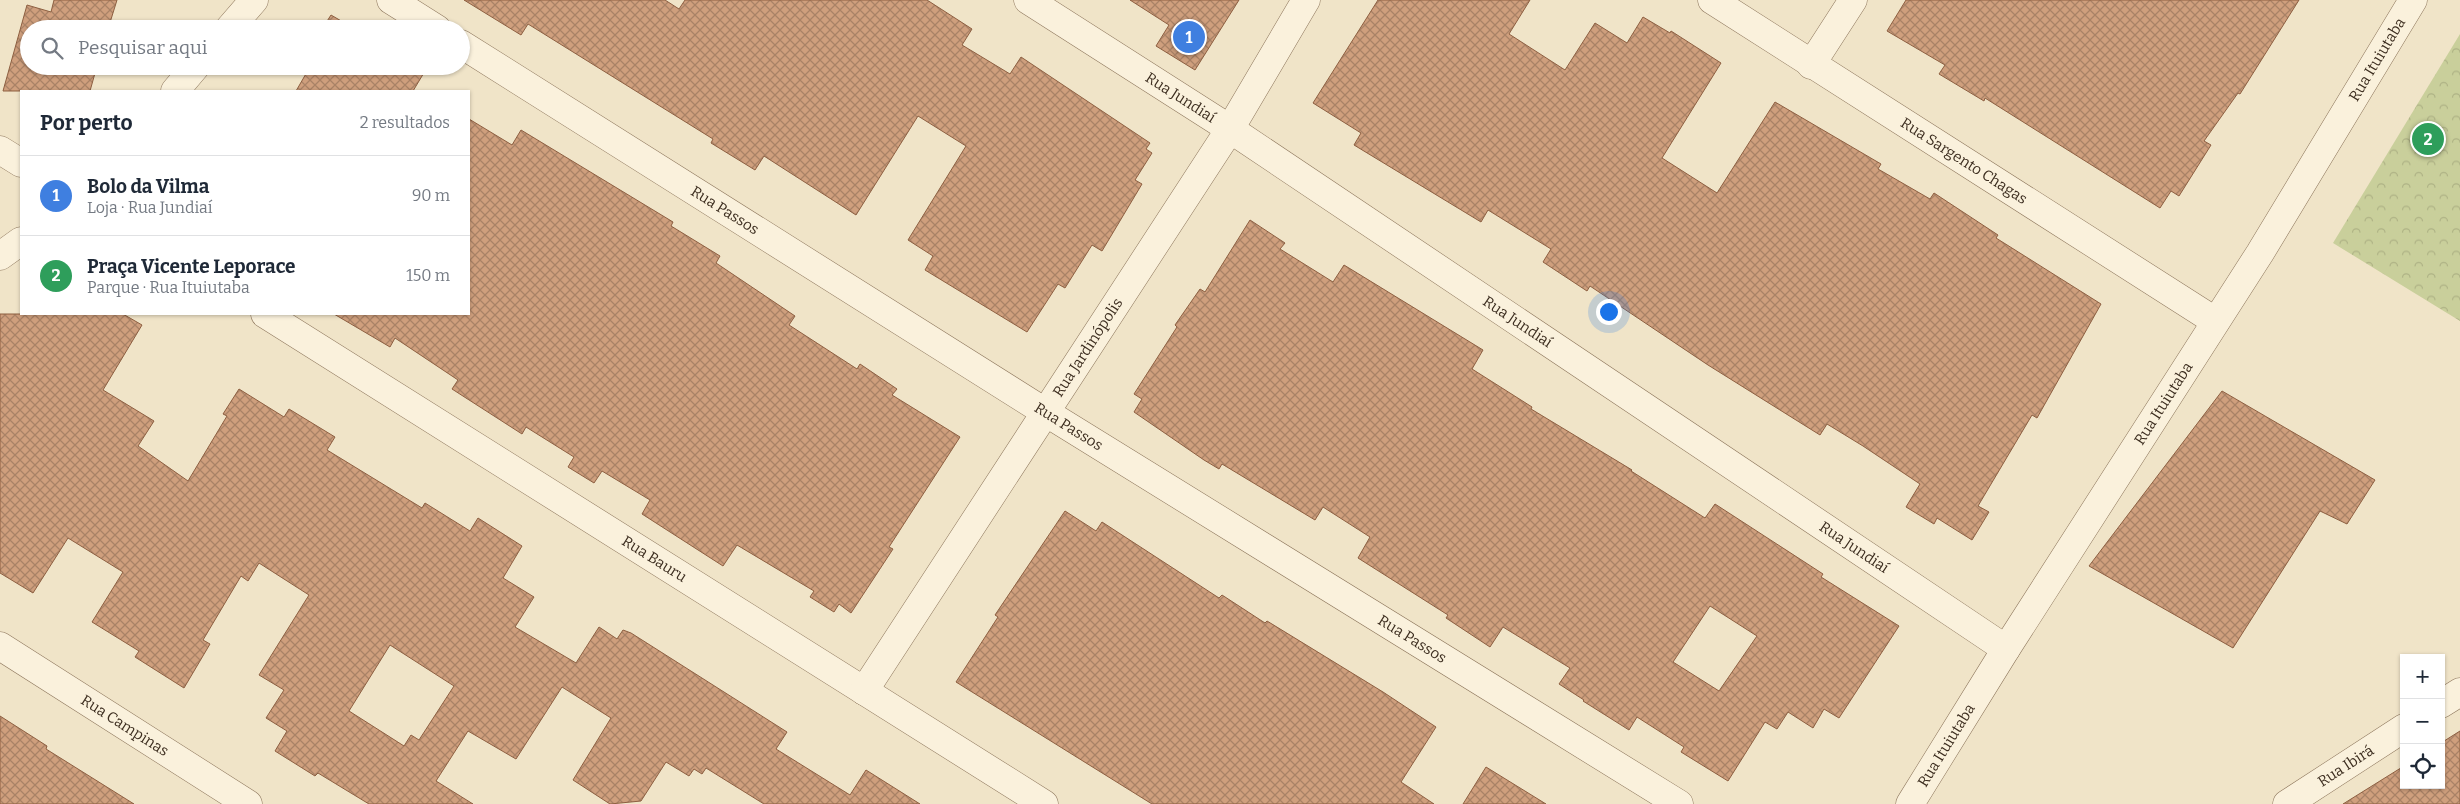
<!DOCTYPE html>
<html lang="pt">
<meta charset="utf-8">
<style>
:root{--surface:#fff;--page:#f2f2f3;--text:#1f2937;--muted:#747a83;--line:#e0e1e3;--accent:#b45309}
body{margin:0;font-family:Bitter,serif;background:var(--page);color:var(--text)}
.controls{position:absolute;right:15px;bottom:15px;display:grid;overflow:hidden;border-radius:0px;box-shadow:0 1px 4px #0004}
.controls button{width:45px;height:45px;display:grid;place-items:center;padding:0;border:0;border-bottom:1px solid var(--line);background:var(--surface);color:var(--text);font:25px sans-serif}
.you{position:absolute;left:1608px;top:311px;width:18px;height:18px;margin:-12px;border:4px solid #fff;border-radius:50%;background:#1a73e8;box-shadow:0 0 0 8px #1a73e833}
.badge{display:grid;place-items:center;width:32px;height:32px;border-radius:50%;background:var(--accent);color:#fff;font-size:16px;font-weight:700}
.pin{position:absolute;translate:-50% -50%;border:2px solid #fff;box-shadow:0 1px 5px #0006}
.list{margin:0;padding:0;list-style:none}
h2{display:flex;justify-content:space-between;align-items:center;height:65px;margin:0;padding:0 20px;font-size:21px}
h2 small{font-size:16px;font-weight:400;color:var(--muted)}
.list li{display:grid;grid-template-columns:32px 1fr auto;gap:15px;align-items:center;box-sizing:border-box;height:80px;padding:0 20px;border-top:1px solid var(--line)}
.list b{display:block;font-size:19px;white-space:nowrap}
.list p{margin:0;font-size:16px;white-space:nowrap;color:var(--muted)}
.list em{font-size:16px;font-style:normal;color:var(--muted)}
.icon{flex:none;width:28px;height:28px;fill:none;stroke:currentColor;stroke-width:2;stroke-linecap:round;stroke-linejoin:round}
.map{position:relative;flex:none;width:2460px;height:804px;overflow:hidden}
.search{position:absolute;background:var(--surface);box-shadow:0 1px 4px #0004;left:20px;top:20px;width:450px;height:55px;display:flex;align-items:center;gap:12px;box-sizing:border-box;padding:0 18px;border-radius:28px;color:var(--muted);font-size:19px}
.panel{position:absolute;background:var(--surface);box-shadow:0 1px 4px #0004;left:20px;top:90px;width:450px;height:225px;border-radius:0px}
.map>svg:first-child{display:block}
</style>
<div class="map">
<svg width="2460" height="804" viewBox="0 0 2460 804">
<defs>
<pattern id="park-crowns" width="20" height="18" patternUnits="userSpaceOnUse" patternTransform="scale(1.25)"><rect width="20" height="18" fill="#c9cf9b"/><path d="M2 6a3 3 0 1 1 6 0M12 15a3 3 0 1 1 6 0" fill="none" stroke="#aeb285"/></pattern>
<pattern id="building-cross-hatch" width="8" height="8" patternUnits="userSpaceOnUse" patternTransform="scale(1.25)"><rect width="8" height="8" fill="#cf9f7d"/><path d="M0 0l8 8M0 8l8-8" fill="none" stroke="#a98266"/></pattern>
</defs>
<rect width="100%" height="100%" fill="#f0e4c8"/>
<path fill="url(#park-crowns)" d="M 2460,34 L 2460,321 L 2333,243 Z"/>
<g fill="url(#building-cross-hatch)" stroke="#8d5f41" fill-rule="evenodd">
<path d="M 54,0 L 117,0 L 108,29 L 29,29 L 29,66 L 97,66 L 90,91 L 3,91 L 27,5 L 51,12 Z"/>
<path d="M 464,0 L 665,0 L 679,9 L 685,0 L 927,0 L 972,29 L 962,45 L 1010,74 L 1021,57 L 1150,143 L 1146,149 L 1152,153 L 1135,180 L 1142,184 L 1102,251 L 1092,245 L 1065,288 L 1058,284 L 1027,332 L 925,270 L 933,256 L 908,240 L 966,146 L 918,116 L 856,215 L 764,156 L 755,170 L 711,143 L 713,139 L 528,24 L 521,35 Z"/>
<path d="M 1130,0 L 1239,0 L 1195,70 L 1156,46 L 1169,25 Z"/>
<path d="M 1378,0 L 1530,0 L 1509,34 L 1565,70 L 1595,23 L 1627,43 L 1643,17 L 1670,33 L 1671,31 L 1721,63 L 1662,158 L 1717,193 L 1775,102 L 1881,164 L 1878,169 L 1930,199 L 1934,193 L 1998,235 L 1996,238 L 2101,304 L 2037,418 L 2032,415 L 1978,506 L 1989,512 L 1972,540 L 1937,518 L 1934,524 L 1906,507 L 1920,484 L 1863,446 L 1827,424 L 1820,435 L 1708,365 L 1590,286 L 1587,291 L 1543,262 L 1551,249 L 1488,210 L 1481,222 L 1354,145 L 1361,133 L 1313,103 Z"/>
<path d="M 1906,0 L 2299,0 L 2240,94 L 2238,93 L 2204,141 L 2211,145 L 2179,196 L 2171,191 L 2160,208 L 1985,98 L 1984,101 L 1939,74 L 1945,65 L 1887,31 Z"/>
<path d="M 331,15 L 355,29 L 322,29 Z"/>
<path d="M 299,66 L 417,66 L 425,71 L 413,91 L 296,91 L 307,72 Z"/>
<path d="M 469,119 L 512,145 L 521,130 L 673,222 L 671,226 L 720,256 L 716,263 L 795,316 L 789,325 L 857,369 L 860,364 L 897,389 L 892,395 L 960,437 L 889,547 L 893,549 L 851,613 L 839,604 L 834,612 L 810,597 L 814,591 L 737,545 L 723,566 L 642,514 L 650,500 L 602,471 L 594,483 L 568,467 L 574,457 L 526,427 L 522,434 L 452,389 L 458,380 L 395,338 L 390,347 L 334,314 L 469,314 Z"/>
<path d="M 1250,220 L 1285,243 L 1280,249 L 1333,282 L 1344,265 L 1483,350 L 1472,369 L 1532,407 L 1531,409 L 1632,470 L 1631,471 L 1705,518 L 1715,504 L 1823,574 L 1821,577 L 1899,626 L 1839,718 L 1824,709 L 1813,728 L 1788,712 L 1777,729 L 1765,722 L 1728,781 L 1681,752 L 1684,747 L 1637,717 L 1629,730 L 1583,701 L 1584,700 L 1559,684 L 1570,668 L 1503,627 L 1490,647 L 1446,618 L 1448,615 L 1358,558 L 1370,537 L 1323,507 L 1315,520 L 1222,464 L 1219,469 L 1204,460 L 1134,412 L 1142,399 L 1134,394 L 1177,327 L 1175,325 L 1200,289 L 1205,292 ZM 1710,606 L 1757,636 L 1719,691 L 1673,662 Z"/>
<path d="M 0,314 L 123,314 L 142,325 L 103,390 L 154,421 L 138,446 L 188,481 L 227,416 L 223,414 L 239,389 L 284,417 L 289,409 L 335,437 L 327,450 L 422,508 L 425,503 L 470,531 L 478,518 L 522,546 L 503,578 L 534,597 L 515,627 L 576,663 L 599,627 L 617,639 L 623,630 L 631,633 L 787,732 L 776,749 L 850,795 L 866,770 L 920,804 L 764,804 L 706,768 L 702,774 L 694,769 L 689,776 L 666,762 L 641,801 L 610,804 L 573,780 L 611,718 L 562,687 L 516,759 L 468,731 L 436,781 L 473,804 L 369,804 L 318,773 L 315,776 L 275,751 L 287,731 L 266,718 L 284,690 L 259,675 L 309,595 L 259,563 L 248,581 L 241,576 L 203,640 L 210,644 L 184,688 L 135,657 L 139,651 L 92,622 L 123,572 L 68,538 L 33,593 L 0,573 ZM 390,645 L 454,686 L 419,740 L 411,735 L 404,746 L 349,711 Z"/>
<path d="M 2222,391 L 2375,480 L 2347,524 L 2320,511 L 2233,648 L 2089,566 Z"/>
<path d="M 1065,511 L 1096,531 L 1102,522 L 1219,598 L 1222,595 L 1265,623 L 1267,621 L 1383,692 L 1436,727 L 1401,782 L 1434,804 L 1152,804 L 956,682 L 998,617 L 995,615 Z"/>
<path d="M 0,716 L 47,746 L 46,749 L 134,804 L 0,804 Z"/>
<path d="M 2460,731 L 2460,804 L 2343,804 L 2404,766 L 2404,785 L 2441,785 L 2441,743 Z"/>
<path d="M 1486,767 L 1546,804 L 1463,804 Z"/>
</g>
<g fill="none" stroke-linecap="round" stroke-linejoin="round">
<g stroke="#8d765c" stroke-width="29">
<g id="minor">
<path d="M 391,0 L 437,29"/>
<path id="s1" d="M 1028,0 L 1230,129 L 2006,649"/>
<path id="s2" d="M 1712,0 L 2215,321"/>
<path d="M 229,29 L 254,0"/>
<path id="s3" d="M 461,44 L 1045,412 L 1679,804"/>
<path d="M 1811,65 L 1853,0"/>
<path d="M 175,91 L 196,66"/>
<path d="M 0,150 L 21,163"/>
<path d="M 0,256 L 21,241"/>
<path id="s4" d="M 265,314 L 1044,804"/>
<path id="s5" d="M 0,646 L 248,804"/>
<path id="s6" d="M 864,691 L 1230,129 L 1306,0"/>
<path d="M 2441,704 L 2460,692"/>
<path id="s7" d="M 1910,804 L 2006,649 L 2260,253 L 2413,0"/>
<path id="s8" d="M 2287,804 L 2404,728"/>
</g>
</g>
<use href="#minor" stroke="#faf1dc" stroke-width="28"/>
</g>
<g text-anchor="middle" stroke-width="5" stroke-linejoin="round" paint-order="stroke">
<g font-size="15" fill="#3d2e20" stroke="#f7eed8">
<text dy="5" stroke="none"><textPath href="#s7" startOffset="879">Rua Ituiutaba</textPath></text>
<text dy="5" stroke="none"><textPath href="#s1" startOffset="181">Rua Jundiaí</textPath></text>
<text dy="5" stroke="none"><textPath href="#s2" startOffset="299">Rua Sargento Chagas</textPath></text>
<text dy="5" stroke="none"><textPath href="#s3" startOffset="312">Rua Passos</textPath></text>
<text dy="5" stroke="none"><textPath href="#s1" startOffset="586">Rua Jundiaí</textPath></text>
<text dy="5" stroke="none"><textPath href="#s6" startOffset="410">Rua Jardinópolis</textPath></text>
<text dy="5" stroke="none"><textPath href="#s7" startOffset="474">Rua Ituiutaba</textPath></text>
<text dy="5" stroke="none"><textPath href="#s3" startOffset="718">Rua Passos</textPath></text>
<text dy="5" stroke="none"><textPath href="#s1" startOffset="991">Rua Jundiaí</textPath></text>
<text dy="5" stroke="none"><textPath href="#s4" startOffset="460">Rua Bauru</textPath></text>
<text dy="5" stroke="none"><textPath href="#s3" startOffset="1122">Rua Passos</textPath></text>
<text dy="5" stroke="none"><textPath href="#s5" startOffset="148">Rua Campinas</textPath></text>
<text dy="5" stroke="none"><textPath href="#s7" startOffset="69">Rua Ituiutaba</textPath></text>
<text dy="5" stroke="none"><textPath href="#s8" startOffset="70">Rua Ibirá</textPath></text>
</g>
</g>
</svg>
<div class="controls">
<button>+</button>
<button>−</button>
<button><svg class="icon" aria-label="locate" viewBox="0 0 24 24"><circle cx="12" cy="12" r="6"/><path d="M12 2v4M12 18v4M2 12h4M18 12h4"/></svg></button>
</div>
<div class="you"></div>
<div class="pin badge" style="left:1189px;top:37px;background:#3f7fe0">1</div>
<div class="pin badge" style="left:2428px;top:139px;background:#2e9e5b">2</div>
<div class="search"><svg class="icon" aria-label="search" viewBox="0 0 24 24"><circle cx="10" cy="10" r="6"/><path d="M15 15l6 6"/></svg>Pesquisar aqui</div>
<section class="panel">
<h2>Por perto<small>2 resultados</small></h2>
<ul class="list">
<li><span class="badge" style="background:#3f7fe0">1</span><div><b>Bolo da Vilma</b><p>Loja · Rua Jundiaí</p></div><em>90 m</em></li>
<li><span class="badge" style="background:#2e9e5b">2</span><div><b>Praça Vicente Leporace</b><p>Parque · Rua Ituiutaba</p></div><em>150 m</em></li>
</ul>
</section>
</div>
